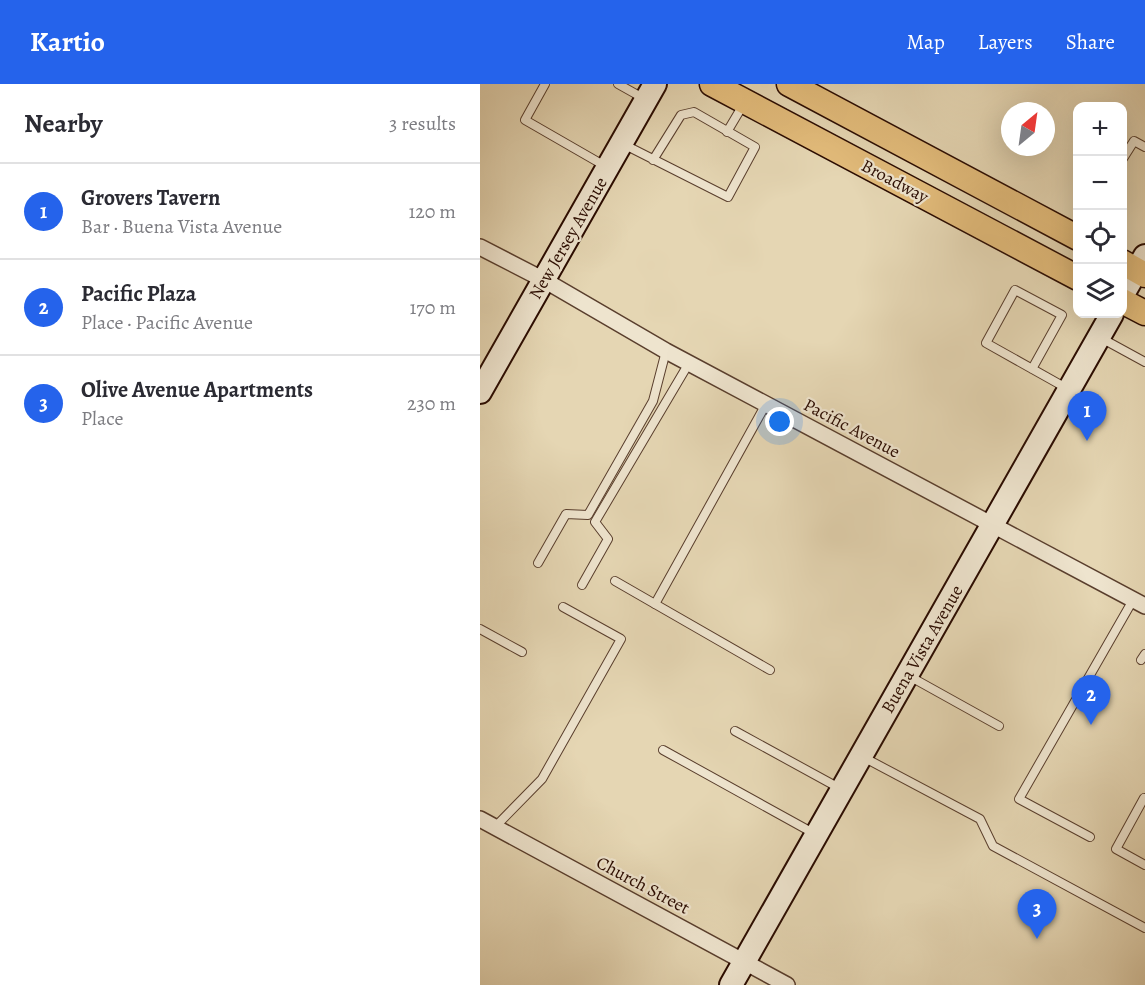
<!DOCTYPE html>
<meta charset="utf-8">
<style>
:root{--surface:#fff;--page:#f2f2f3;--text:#2b2b33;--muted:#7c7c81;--line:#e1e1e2;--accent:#2563eb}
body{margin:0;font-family:Alegreya,serif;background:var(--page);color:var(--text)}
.controls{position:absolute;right:18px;top:18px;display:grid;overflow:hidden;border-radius:12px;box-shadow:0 6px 24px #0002}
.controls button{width:54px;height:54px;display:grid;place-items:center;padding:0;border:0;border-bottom:2px solid var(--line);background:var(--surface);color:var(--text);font:30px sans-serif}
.compass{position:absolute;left:521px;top:18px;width:54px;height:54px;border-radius:50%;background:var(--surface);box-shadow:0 6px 24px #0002;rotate:29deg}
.you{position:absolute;left:300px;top:338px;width:21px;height:21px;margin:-15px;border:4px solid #fff;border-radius:50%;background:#1a73e8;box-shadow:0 0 0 9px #1a73e833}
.badge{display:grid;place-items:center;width:39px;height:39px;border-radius:50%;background:var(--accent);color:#fff;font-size:20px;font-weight:700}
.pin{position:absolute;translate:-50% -50px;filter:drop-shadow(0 2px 3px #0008)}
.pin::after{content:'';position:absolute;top:32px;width:21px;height:18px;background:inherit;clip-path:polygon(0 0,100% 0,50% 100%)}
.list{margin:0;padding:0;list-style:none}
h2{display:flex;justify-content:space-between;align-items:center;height:78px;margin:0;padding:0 24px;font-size:26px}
h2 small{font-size:20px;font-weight:400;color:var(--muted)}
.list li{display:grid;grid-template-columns:39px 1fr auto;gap:18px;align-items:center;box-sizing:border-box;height:96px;padding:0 24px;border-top:2px solid var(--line)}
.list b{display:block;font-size:22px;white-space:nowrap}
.list p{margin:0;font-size:20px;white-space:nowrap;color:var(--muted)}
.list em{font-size:20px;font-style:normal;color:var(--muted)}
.icon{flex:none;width:33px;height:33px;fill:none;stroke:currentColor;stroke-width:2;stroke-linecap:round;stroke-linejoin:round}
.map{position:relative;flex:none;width:665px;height:901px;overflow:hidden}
header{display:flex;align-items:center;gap:36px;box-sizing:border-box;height:84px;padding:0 30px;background:var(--accent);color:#fff}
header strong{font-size:28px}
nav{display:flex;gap:33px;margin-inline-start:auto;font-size:21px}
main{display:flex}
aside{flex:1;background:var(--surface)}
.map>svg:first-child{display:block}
</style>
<header>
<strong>Kartio</strong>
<nav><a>Map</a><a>Layers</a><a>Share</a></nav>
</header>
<main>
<aside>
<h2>Nearby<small>3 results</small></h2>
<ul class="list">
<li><span class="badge">1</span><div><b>Grovers Tavern</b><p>Bar · Buena Vista Avenue</p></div><em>120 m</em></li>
<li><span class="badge">2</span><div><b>Pacific Plaza</b><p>Place · Pacific Avenue</p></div><em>170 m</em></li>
<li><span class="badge">3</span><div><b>Olive Avenue Apartments</b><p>Place</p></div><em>230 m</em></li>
</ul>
</aside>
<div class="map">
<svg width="665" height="901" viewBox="0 0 665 901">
<rect width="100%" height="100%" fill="#e5d6b3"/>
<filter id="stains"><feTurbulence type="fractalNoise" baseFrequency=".00333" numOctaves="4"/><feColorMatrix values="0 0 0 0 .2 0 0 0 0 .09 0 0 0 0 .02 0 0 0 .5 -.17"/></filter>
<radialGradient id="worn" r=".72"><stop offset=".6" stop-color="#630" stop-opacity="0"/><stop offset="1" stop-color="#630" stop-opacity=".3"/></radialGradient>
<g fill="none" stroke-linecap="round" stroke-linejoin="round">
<g stroke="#593e2d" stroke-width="10">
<g id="lane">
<path d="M 65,0 L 45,36 L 125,82"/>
<path d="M 138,0 L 163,14"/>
<path d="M 247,48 L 263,21"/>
<path d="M 143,60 L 248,113 L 275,63 L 214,28 L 201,31 L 173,76"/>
<path d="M 642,76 L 654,57 L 665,63"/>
<path d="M 621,254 L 665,278"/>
<path d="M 552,285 L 582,231 L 535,206 L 506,259 L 588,305"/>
<path d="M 286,320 L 175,520 L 290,586"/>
<path d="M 58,479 L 86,430 L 108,431 L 173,317 L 186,267"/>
<path d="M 135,497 L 175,520"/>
<path d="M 102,501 L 128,455 L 115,438 L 209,279"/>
<path d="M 0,545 L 42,568"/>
<path d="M 661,576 L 665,570"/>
<path d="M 429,592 L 519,642"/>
<path d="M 255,647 L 361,705"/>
<path d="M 183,666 L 335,750"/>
<path d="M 383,673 L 500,735 L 513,762 L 665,844"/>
<path d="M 664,714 L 636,765 L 665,781"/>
<path d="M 15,743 L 62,695 L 141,555 L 83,523"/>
<path d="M 610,753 L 539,715 L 653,516"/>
</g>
</g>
<g stroke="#593e2d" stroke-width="18">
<g id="street">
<path d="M 0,163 L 64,196 L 186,267 L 665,522"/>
<path d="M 0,735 L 307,901"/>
</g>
</g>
<g stroke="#2a0b00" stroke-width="26">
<g id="secondary">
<path d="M 642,212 L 665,172"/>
<path d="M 0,308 L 175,0"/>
<path d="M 251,901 L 632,230"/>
</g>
</g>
<g stroke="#2a0b00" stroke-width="27">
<g id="primary">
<path d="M 232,0 L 598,194"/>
<path d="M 309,0 L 598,154"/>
<path d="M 642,178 L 665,191"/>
<path d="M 642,217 L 665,229"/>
</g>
</g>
<use href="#lane" stroke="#eee4ce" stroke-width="8"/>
<use href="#street" stroke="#eee4ce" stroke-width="15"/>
<use href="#secondary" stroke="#eee4ce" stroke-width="22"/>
<use href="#primary" stroke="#e2bb7a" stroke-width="24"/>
</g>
<g text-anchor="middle" stroke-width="4.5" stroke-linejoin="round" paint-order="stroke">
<g font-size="18" fill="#2a0b00" stroke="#eee4ce">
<text transform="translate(415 97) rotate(28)" y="6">Broadway</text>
<text transform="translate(88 154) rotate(-60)" y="6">New Jersey Avenue</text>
<text transform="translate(372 344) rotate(28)" y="6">Pacific Avenue</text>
<text transform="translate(442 565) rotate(-60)" y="6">Buena Vista Avenue</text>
<text transform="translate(163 801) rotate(28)" y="6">Church Street</text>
</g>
</g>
<rect width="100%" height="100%" filter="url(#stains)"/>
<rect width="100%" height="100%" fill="url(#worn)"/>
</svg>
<div class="controls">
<button>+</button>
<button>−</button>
<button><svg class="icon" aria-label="locate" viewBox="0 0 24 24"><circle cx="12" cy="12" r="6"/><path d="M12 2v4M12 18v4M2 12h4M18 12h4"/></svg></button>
<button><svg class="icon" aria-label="layers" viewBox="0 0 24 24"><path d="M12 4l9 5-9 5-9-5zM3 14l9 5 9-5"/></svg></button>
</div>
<svg class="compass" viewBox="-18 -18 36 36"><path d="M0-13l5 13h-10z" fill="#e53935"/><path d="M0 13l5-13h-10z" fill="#7c7c81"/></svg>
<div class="you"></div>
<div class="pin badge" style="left:607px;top:357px">1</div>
<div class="pin badge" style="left:611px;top:641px">2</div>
<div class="pin badge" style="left:557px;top:855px">3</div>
</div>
</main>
